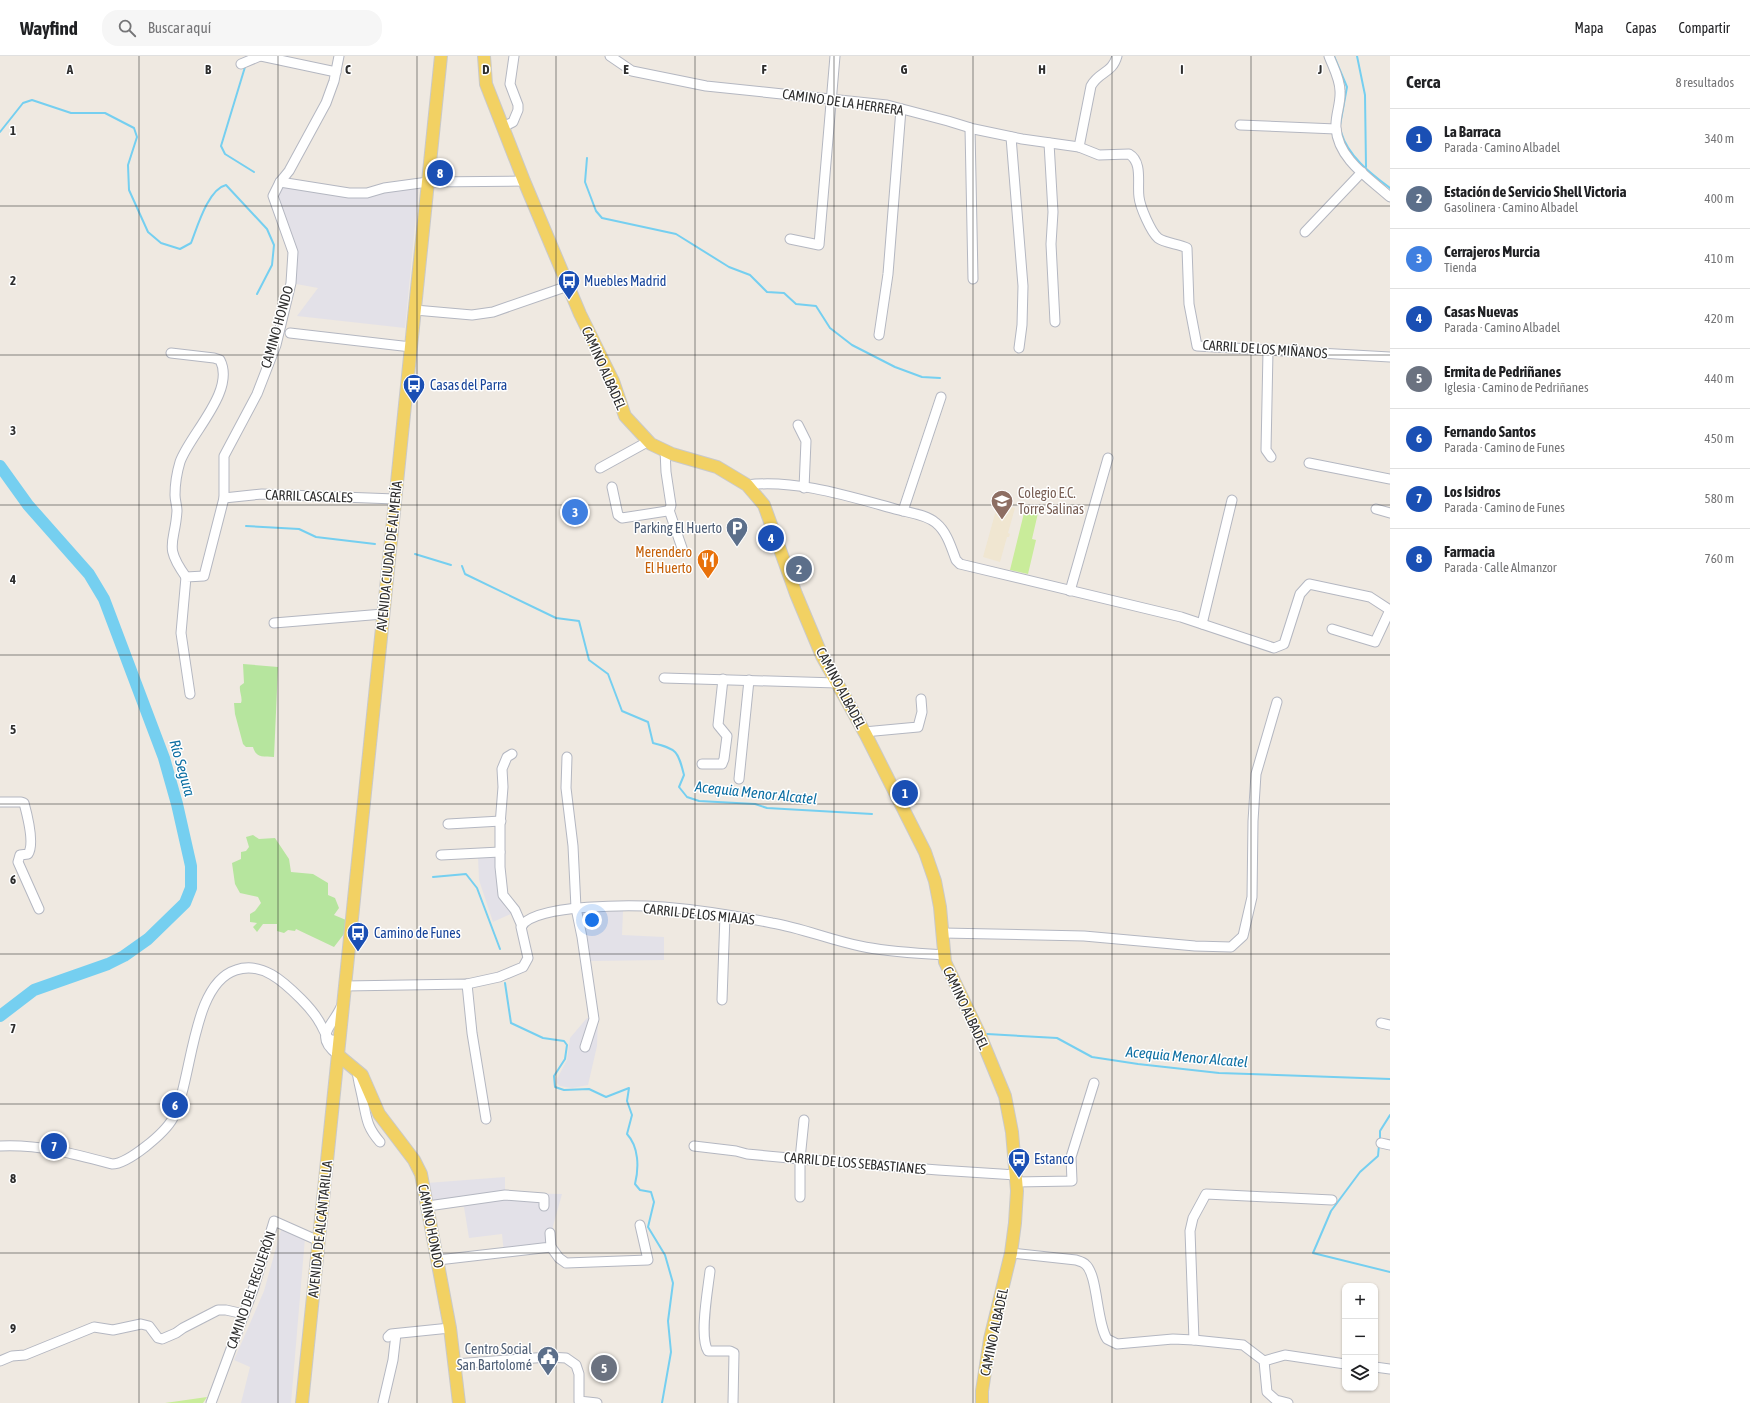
<!DOCTYPE html>
<html lang="es">
<meta charset="utf-8">
<style>
:root{--surface:#fff;--page:#f6f6f6;--text:#202124;--muted:#757577;--line:#e0e0e0;--accent:#4264fb}
body{margin:0;font-family:"Asap Condensed",sans-serif;background:var(--page);color:var(--text)}
.controls{position:absolute;right:12px;bottom:12px;display:grid;overflow:hidden;border-radius:8px;box-shadow:0 1px 3px #0004}
.controls button{width:36px;height:36px;display:grid;place-items:center;padding:0;border:0;border-bottom:1px solid var(--line);background:var(--surface);color:var(--text);font:20px sans-serif}
.you{position:absolute;left:592px;top:864px;width:14px;height:14px;margin:-10px;border:3px solid #fff;border-radius:50%;background:#1a73e8;box-shadow:0 0 0 6px #1a73e833}
.badge{display:grid;place-items:center;width:26px;height:26px;border-radius:50%;background:var(--accent);color:#fff;font-size:13px;font-weight:700}
.pin{position:absolute;translate:-50% -50%;border:2px solid #fff;box-shadow:0 1px 4px #0006}
.list{margin:0;padding:0;list-style:none}
h2{display:flex;justify-content:space-between;align-items:center;height:52px;margin:0;padding:0 16px;font-size:17px}
h2 small{font-size:13px;font-weight:400;color:var(--muted)}
.list li{display:grid;grid-template-columns:26px 1fr auto;gap:12px;align-items:center;box-sizing:border-box;height:60px;padding:0 16px;border-top:1px solid var(--line)}
.list b{display:block;font-size:15px;white-space:nowrap}
.list p{margin:0;font-size:13px;white-space:nowrap;color:var(--muted)}
.list em{font-size:13px;font-style:normal;color:var(--muted)}
.icon{flex:none;width:22px;height:22px;fill:none;stroke:currentColor;stroke-width:2;stroke-linecap:round;stroke-linejoin:round}
.map{position:relative;flex:none;width:1390px;height:1347px;overflow:hidden}
header{display:flex;align-items:center;gap:24px;box-sizing:border-box;height:56px;padding:0 20px;background:var(--surface);border-bottom:1px solid var(--line)}
header strong{font-size:19px}
nav{display:flex;gap:22px;margin-inline-start:auto;font-size:14px}
.search{width:280px;height:36px;background:var(--page);display:flex;align-items:center;gap:10px;box-sizing:border-box;padding:0 14px;border-radius:16px;color:var(--muted);font-size:15px}
main{display:flex}
aside{flex:1;background:var(--surface)}
.map>svg:first-child{display:block}
</style>
<header>
<strong>Wayfind</strong>
<div class="search"><svg class="icon" aria-label="search" viewBox="0 0 24 24"><circle cx="10" cy="10" r="6"/><path d="M15 15l6 6"/></svg>Buscar aquí</div>
<nav><a>Mapa</a><a>Capas</a><a>Compartir</a></nav>
</header>
<main>
<div class="map">
<svg width="1390" height="1347" viewBox="0 0 1390 1347">
<rect width="100%" height="100%" fill="#efe9e1"/>
<g fill="#e3e1e8">
<path d="M 280,126 L 349,137 L 419,128 L 405,272 L 297,260 L 318,232 L 291,227 L 293,196 L 273,140 Z"/>
<path d="M 498,799 L 500,840 L 506,852 L 513,857 L 493,866 L 479,824 L 478,800 Z"/>
<path d="M 623,855 L 622,879 L 664,881 L 664,904 L 591,905 L 582,856 Z"/>
<path d="M 587,962 L 598,962 L 597,990 L 588,1029 L 572,1032 L 560,1030 L 557,1027 L 557,1023 L 567,1004 L 570,982 Z"/>
<path d="M 505,1121 L 505,1137 L 562,1138 L 553,1170 L 553,1183 L 555,1192 L 504,1197 L 502,1178 L 469,1182 L 464,1151 L 431,1145 L 427,1127 Z"/>
<path d="M 281,1174 L 305,1182 L 291,1347 L 241,1347 L 250,1311 L 234,1304 L 264,1235 Z"/>
</g>
<path fill="#f0e6d1" d="M 998,447 L 1015,452 L 1008,477 L 1010,478 L 1009,481 L 1007,481 L 1000,506 L 983,501 Z"/>
<g fill="#b6e59e">
<path d="M 243,608 L 278,611 L 274,701 C 263,700 256,702 253,691 L 246,691 L 243,688 L 235,658 L 234,647 L 241,647 C 243,642 239,636 240,630 L 244,627 Z"/>
<path d="M 253,779 L 259,783 L 275,782 L 289,803 L 291,816 L 313,818 L 328,827 L 328,839 L 335,842 L 339,852 L 334,859 L 346,864 L 344,878 L 334,891 L 296,873 L 295,875 L 288,874 L 284,877 L 277,875 L 277,868 L 263,868 L 257,876 L 253,871 L 257,867 L 250,866 L 250,858 L 255,855 L 261,847 L 258,841 L 240,837 L 235,828 L 232,807 L 241,803 L 241,796 L 246,795 L 249,791 L 246,781 Z"/>
</g>
<g fill="#c9ec9a">
<path d="M 1025,453 L 1038,457 L 1032,483 L 1036,484 L 1028,518 L 1010,514 Z"/>
<path d="M 207,1341 L 203,1347 L 165,1347 Z"/>
</g>
<g fill="none" stroke-linecap="round" stroke-linejoin="round">
<g stroke="#75cff0" stroke-width="2">
<path d="M 1334,0 L 1347,31 L 1340,69"/>
<path d="M 1357,0 L 1365,39 L 1366,111"/>
<path d="M 245,11 L 221,90 L 225,98 L 254,116"/>
<path d="M 0,76 L 23,47 L 32,44 L 71,57 L 105,57 L 134,72 L 137,81 L 128,109 L 129,134 L 148,176 L 161,187 L 180,193 L 191,187 C 197,172 208,133 226,129 L 267,173 L 274,189 L 272,209 L 257,238"/>
<path d="M 1341,76 C 1348,100 1370,117 1390,132"/>
<path d="M 587,102 L 585,126 L 596,155 L 602,162 L 676,178 L 729,211 L 750,219 L 767,236 L 784,237 L 796,248 L 816,250 L 830,272 L 852,289 L 895,311 L 922,321 L 940,322"/>
<path d="M 246,470 L 299,473 L 316,481 L 375,488"/>
<path d="M 415,498 L 451,509"/>
<path d="M 462,510 L 465,518 L 556,562 L 579,565 L 589,604 L 608,618 L 622,655 L 648,666 L 653,687 C 677,693 678,695 684,719 L 679,731 L 687,741 L 699,745 L 755,748 L 767,752 L 872,758"/>
<path d="M 433,821 L 466,818 L 477,832 L 500,893"/>
<path d="M 505,927 L 511,967 L 543,982 L 564,985 L 567,989 L 565,1003 L 554,1020 L 555,1031 L 564,1034 L 589,1033 L 606,1041 L 629,1032 L 627,1045 L 632,1059 L 627,1078 C 639,1091 639,1112 635,1128 L 640,1134 L 651,1136 L 654,1146 L 648,1171 L 665,1199 L 673,1227 L 668,1265 L 671,1296 L 662,1347"/>
<path d="M 987,978 L 1057,982 L 1092,1001 L 1138,1008 L 1219,1017 L 1390,1023"/>
<path d="M 1380,1085 L 1380,1075 L 1390,1059"/>
<path d="M 1379,1089 L 1378,1100 L 1360,1116 L 1331,1155 L 1313,1197 L 1390,1216"/>
</g>
<path stroke="#75cff0" stroke-width="12" d="M 0,410 L 28,449 L 89,518 L 104,543 L 164,702 L 177,748 L 191,810 L 191,832 L 185,847 L 148,883 L 124,900 L 108,908 L 34,934 L 0,960"/>
<g stroke="#b4b7c1" stroke-width="11">
<g id="minor">
<path d="M 261,0 L 336,16"/>
<path d="M 610,0 L 632,15 L 706,30 L 887,49 L 948,65 L 974,73 L 1022,83 L 1079,91 L 1099,99 L 1129,98 C 1143,106 1137,128 1139,141 C 1140,151 1151,176 1158,182 C 1164,187 1180,188 1187,192 L 1189,248 L 1197,290 L 1390,301"/>
<path d="M 1329,0 C 1333,11 1340,23 1340,35 C 1341,48 1335,59 1336,72 C 1338,103 1369,122 1390,141"/>
<path d="M 241,8 L 260,0"/>
<path d="M 1240,69 L 1336,73"/>
<path d="M 503,71 L 513,66 L 518,54 L 518,49 L 510,28 L 514,0"/>
<path d="M 970,72 L 973,223"/>
<path d="M 1011,81 L 1023,230 L 1022,269 L 1019,292"/>
<path d="M 1049,87 L 1053,156 L 1051,188 L 1055,266"/>
<path d="M 1079,91 L 1091,30 C 1099,15 1112,18 1117,0"/>
<path d="M 280,126 L 349,137 L 367,137 L 384,132 L 428,126 L 524,125"/>
<path d="M 1305,176 L 1362,116"/>
<path d="M 790,183 L 819,189 L 835,0"/>
<path d="M 415,254 L 472,259 L 493,256 L 568,230"/>
<path d="M 290,277 L 411,291"/>
<path d="M 879,279 L 888,218 L 901,53"/>
<path d="M 1268,295 L 1266,394 L 1271,401"/>
<path d="M 171,297 L 214,302 L 220,304 C 236,335 190,378 180,406 C 177,416 175,429 175,439 C 175,444 177,450 177,455 C 175,488 163,489 186,521"/>
<path d="M 798,369 L 806,385 L 804,432"/>
<path d="M 1309,407 L 1390,423"/>
<path d="M 600,412 L 649,385"/>
<path d="M 747,429 C 797,423 851,441 899,454 C 911,457 927,459 936,467 C 947,476 951,491 956,504 L 960,508 L 1181,561 L 1274,592 L 1284,588 L 1300,538 L 1309,528 L 1370,541 L 1390,554"/>
<path d="M 612,431 L 618,459 L 622,462 L 667,455 L 670,453 L 671,449 L 666,416 L 665,394"/>
<path d="M 224,442 L 262,438 L 395,443"/>
<path d="M 1376,453 L 1390,457"/>
<path d="M 669,454 L 683,495"/>
<path d="M 903,455 L 941,341"/>
<path d="M 1070,535 L 1108,402"/>
<path d="M 274,567 L 383,558"/>
<path d="M 1202,568 L 1232,444"/>
<path d="M 1332,573 L 1375,586 L 1390,554"/>
<path d="M 664,622 L 837,627"/>
<path d="M 190,638 L 181,577 L 186,521 L 204,520 L 224,442 L 224,400 L 257,338 L 276,289 L 291,227 L 293,196 L 273,140 L 280,126 L 289,115 L 326,47 L 334,25 L 339,0"/>
<path d="M 864,676 L 918,671 L 922,656 L 921,643"/>
<path d="M 512,698 L 507,701 L 502,713 L 503,731 L 500,769 L 500,811 L 503,839 L 515,854 L 522,870"/>
<path d="M 567,701 L 566,732 L 573,790 L 576,852 L 582,881 L 594,963 L 585,991"/>
<path d="M 702,708 L 722,708 L 724,703 L 727,680 L 718,669 L 723,623"/>
<path d="M 739,723 L 749,624"/>
<path d="M 0,746 L 21,746 L 24,747 C 27,758 35,788 28,798 L 20,799 L 18,806 L 39,853"/>
<path d="M 448,768 L 501,765"/>
<path d="M 441,799 L 500,796"/>
<path d="M 943,877 L 1084,880 L 1195,890 L 1231,891 L 1243,880 L 1252,841 L 1253,765 L 1256,718 L 1277,646"/>
<path d="M 467,928 L 472,977 L 486,1063"/>
<path d="M 345,930 L 467,928 L 499,921 L 523,911 L 528,902 L 521,871 C 533,847 638,849 664,851 C 700,854 737,860 772,867 C 802,872 830,884 860,890 C 887,896 916,897 944,899"/>
<path d="M 722,944 L 725,859"/>
<path d="M 1381,967 L 1390,969"/>
<path d="M 338,999 C 313,980 332,971 341,951"/>
<path d="M 357,1014 C 358,1025 361,1034 363,1045 C 367,1064 367,1071 380,1086"/>
<path d="M 1381,1087 L 1390,1089"/>
<path d="M 0,1090 C 39,1088 75,1098 112,1108 C 128,1108 165,1077 173,1062 C 193,1024 191,928 236,914 C 262,905 284,926 301,943 C 308,950 315,958 320,967 C 323,972 325,978 329,983 L 335,985 L 340,983"/>
<path d="M 694,1090 L 736,1095 L 747,1098 L 800,1103 L 938,1114 L 1016,1119"/>
<path d="M 1016,1126 L 1072,1125 L 1071,1101 L 1094,1027"/>
<path d="M 800,1141 L 800,1103 L 804,1064"/>
<path d="M 428,1150 L 505,1139 L 544,1142 L 544,1150"/>
<path d="M 551,1191 L 559,1202 L 566,1207 L 648,1204 L 640,1169"/>
<path d="M 1011,1197 L 1076,1204 C 1079,1205 1083,1206 1085,1208 C 1098,1218 1096,1265 1107,1283 L 1117,1288 L 1173,1283 L 1194,1284 L 1243,1289 L 1264,1305 L 1267,1336 L 1276,1344 L 1288,1347"/>
<path d="M 438,1204 L 551,1191 L 550,1177"/>
<path d="M 710,1215 C 708,1233 699,1281 708,1295 L 730,1295 L 734,1297 L 733,1347"/>
<path d="M 388,1281 L 391,1278 L 450,1272"/>
<path d="M 1194,1284 L 1190,1175 L 1193,1162 L 1206,1138 L 1332,1144"/>
<path d="M 0,1305 L 12,1300 L 25,1299 L 94,1271 L 113,1274 L 141,1268 L 149,1270 L 158,1282 L 162,1283 L 176,1277 L 183,1272 L 218,1254 L 226,1254 L 244,1258"/>
<path d="M 1264,1305 L 1285,1299 L 1345,1308"/>
<path d="M 455,1308 L 548,1301 L 566,1302 L 576,1309 L 579,1318 L 579,1345 L 597,1347"/>
<path d="M 1375,1311 L 1390,1313"/>
<path d="M 211,1347 L 254,1231 L 274,1165 L 319,1185"/>
<path d="M 383,1347 L 393,1304 L 396,1278"/>
</g>
</g>
<g stroke="#c9c9c9" stroke-width="14">
<g id="major">
<path d="M 484,0 L 486,28 L 524,125 L 580,258 L 613,325 L 625,360 L 651,388 L 672,398 L 717,411 L 747,429 L 764,449 L 796,538 L 822,600 L 866,679 L 925,796 L 935,825 L 940,851 L 945,906 L 979,977 L 1005,1040 L 1012,1076 L 1017,1135 L 1015,1167 L 1011,1197 L 990,1283 L 982,1335 L 982,1347"/>
<path d="M 338,999 L 362,1019 L 379,1058 L 414,1104 L 421,1118 L 450,1272 L 459,1347"/>
<path d="M 302,1347 L 441,0"/>
</g>
</g>
<use href="#minor" stroke="#fff" stroke-width="9"/>
<use href="#major" stroke="#f2d163" stroke-width="12"/>
</g>
<path fill="none" stroke="#2e2e2e" stroke-width="1" stroke-opacity="0.55" d="M 139,0 L 139,1347M 278,0 L 278,1347M 417,0 L 417,1347M 556,0 L 556,1347M 695,0 L 695,1347M 834,0 L 834,1347M 973,0 L 973,1347M 1112,0 L 1112,1347M 1251,0 L 1251,1347M 0,150 L 1390,150M 0,299 L 1390,299M 0,449 L 1390,449M 0,599 L 1390,599M 0,748 L 1390,748M 0,898 L 1390,898M 0,1048 L 1390,1048M 0,1197 L 1390,1197"/>
<defs>
<g id="bus-pin" transform="scale(1.15)"><path d="M0 17L-7.5 6A9.5 9.5 0 1 1 7.5 6Z" fill="#1a4fb4" stroke="#fff"/><path d="M-5-6H5V4H4V6H2V4H-2V6H-4V4H-5ZM-3.5-4V0h7V-4ZM-3.5 1.2v1.5H-2V1.2ZM2 1.2v1.5H3.5V1.2Z" fill="#fff"/></g>
<g id="school-pin" transform="scale(1.15)"><path d="M0 17L-7.5 6A9.5 9.5 0 1 1 7.5 6Z" fill="#8d6e63" stroke="#fff"/><path d="M0-5L7-2L0 1L-7-2ZM-4 1L0 2.5L4 1V4Q0 6-4 4Z" fill="#fff"/></g>
<g id="parking-pin" transform="scale(1.15)"><path d="M0 17L-7.5 6A9.5 9.5 0 1 1 7.5 6Z" fill="#5c6f8a" stroke="#fff"/><path d="M-3.5-5.5H1a3.5 3.5 0 0 1 0 7H-1V5.5H-3.5ZM-1-3.4V-.6H.8a1.4 1.4 0 0 0 0-2.8Z" fill="#fff"/></g>
<g id="restaurant-pin" transform="scale(1.15)"><path d="M0 17L-7.5 6A9.5 9.5 0 1 1 7.5 6Z" fill="#e8710a" stroke="#fff"/><path d="M-5-6h1v4h1v-4h1v4h1v-4h1v5L-1.5 .5V6h-2V.5L-5-1ZM5-6V6H3V1.5H1.5Q1.5-4 5-6Z" fill="#fff"/></g>
<g id="civic-pin" transform="scale(1.15)"><path d="M0 17L-7.5 6A9.5 9.5 0 1 1 7.5 6Z" fill="#5c6f8a" stroke="#fff"/><path d="M-.6-6.5H3V-4.5H.6V-3L4-1V1h2V6H-6V1h2V-1L-.6-3ZM-1.2 2.5V6h2.4V2.5Z" fill="#fff"/></g>
</defs>
<g fill-rule="evenodd">
<use href="#bus-pin" x="569" y="225"/>
<use href="#bus-pin" x="414" y="329"/>
<use href="#school-pin" x="1002" y="445"/>
<use href="#parking-pin" x="737" y="472"/>
<use href="#restaurant-pin" x="708" y="504"/>
<use href="#bus-pin" x="358" y="877"/>
<use href="#bus-pin" x="1019" y="1103"/>
<use href="#civic-pin" x="548" y="1301"/>
</g>
<g text-anchor="middle" stroke-width="3" stroke-linejoin="round" paint-order="stroke">
<g font-size="14" fill="#2e2e2e" stroke="#fff">
<text transform="translate(843 46) rotate(8)" y="5">CAMINO DE LA HERRERA</text>
<text transform="translate(277 271) rotate(-74)" y="5">CAMINO HONDO</text>
<text transform="translate(1265 293) rotate(4)" y="5">CARRIL DE LOS MIÑANOS</text>
<text transform="translate(604 312) rotate(66)" y="5">CAMINO ALBADEL</text>
<text transform="translate(309 440) rotate(2)" y="5">CARRIL CASCALES</text>
<text transform="translate(389 500) rotate(-84)" y="5">AVENIDA CIUDAD DE ALMERÍA</text>
<text transform="translate(841 632) rotate(62)" y="5">CAMINO ALBADEL</text>
<text transform="translate(699 858) rotate(6)" y="5">CARRIL DE LOS MIAJAS</text>
<text transform="translate(966 952) rotate(65)" y="5">CAMINO ALBADEL</text>
<text transform="translate(855 1107) rotate(5)" y="5">CARRIL DE LOS SEBASTIANES</text>
<text transform="translate(431 1170) rotate(79)" y="5">CAMINO HONDO</text>
<text transform="translate(320 1173) rotate(-84)" y="5">AVENIDA DE ALCANTARILLA</text>
<text transform="translate(251 1234) rotate(-71)" y="5">CAMINO DEL REGUERÓN</text>
<text transform="translate(994 1276) rotate(-78)" y="5">CAMINO ALBADEL</text>
</g>
<g font-size="14" fill="#164399" stroke="#fff" text-anchor="start">
<text x="584" y="230">Muebles Madrid</text>
<text x="430" y="334">Casas del Parra</text>
<text x="374" y="882">Camino de Funes</text>
<text x="1034" y="1108">Estanco</text>
</g>
<g font-size="14" fill="#785e54" stroke="#fff" text-anchor="start">
<text x="1018" y="442">Colegio E.C.<tspan x="1018" dy="16">Torre Salinas</tspan></text>
</g>
<g font-size="14" fill="#4e5e75" stroke="#fff" text-anchor="end">
<text x="722" y="477">Parking El Huerto</text>
<text x="532" y="1298">Centro Social<tspan x="532" dy="16">San Bartolomé</tspan></text>
</g>
<g font-size="14" fill="#c56008" stroke="#fff" text-anchor="end">
<text x="692" y="501">Merendero<tspan x="692" dy="16">El Huerto</tspan></text>
</g>
<g font-size="15" font-style="italic" fill="#0d6fa3" stroke="#fff">
<text transform="translate(182 712) rotate(74)" y="5">Río Segura</text>
<text transform="translate(756 737) rotate(6)" y="5">Acequia Menor Alcatel</text>
<text transform="translate(1187 1001) rotate(5)" y="5">Acequia Menor Alcatel</text>
</g>
</g>
<g font-size="13" text-anchor="middle" font-weight="bold" fill="#2e2e2e" stroke="#fff" stroke-width="3" stroke-linejoin="round" paint-order="stroke">
<text x="70" y="18">A</text>
<text x="208" y="18">B</text>
<text x="348" y="18">C</text>
<text x="486" y="18">D</text>
<text x="626" y="18">E</text>
<text x="764" y="18">F</text>
<text x="904" y="18">G</text>
<text x="1042" y="18">H</text>
<text x="1182" y="18">I</text>
<text x="1320" y="18">J</text>
<text x="13" y="79">1</text>
<text x="13" y="229">2</text>
<text x="13" y="379">3</text>
<text x="13" y="528">4</text>
<text x="13" y="678">5</text>
<text x="13" y="828">6</text>
<text x="13" y="977">7</text>
<text x="13" y="1127">8</text>
<text x="13" y="1277">9</text>
</g>
</svg>
<div class="controls">
<button>+</button>
<button>−</button>
<button><svg class="icon" aria-label="layers" viewBox="0 0 24 24"><path d="M12 4l9 5-9 5-9-5zM3 14l9 5 9-5"/></svg></button>
</div>
<div class="you"></div>
<div class="pin badge" style="left:905px;top:737px;background:#1a4fb4">1</div>
<div class="pin badge" style="left:799px;top:513px;background:#5c6f8a">2</div>
<div class="pin badge" style="left:575px;top:456px;background:#3f7fe0">3</div>
<div class="pin badge" style="left:771px;top:482px;background:#1a4fb4">4</div>
<div class="pin badge" style="left:604px;top:1312px;background:#6b7280">5</div>
<div class="pin badge" style="left:175px;top:1049px;background:#1a4fb4">6</div>
<div class="pin badge" style="left:54px;top:1090px;background:#1a4fb4">7</div>
<div class="pin badge" style="left:440px;top:117px;background:#1a4fb4">8</div>
</div>
<aside>
<h2>Cerca<small>8 resultados</small></h2>
<ul class="list">
<li><span class="badge" style="background:#1a4fb4">1</span><div><b>La Barraca</b><p>Parada · Camino Albadel</p></div><em>340 m</em></li>
<li><span class="badge" style="background:#5c6f8a">2</span><div><b>Estación de Servicio Shell Victoria</b><p>Gasolinera · Camino Albadel</p></div><em>400 m</em></li>
<li><span class="badge" style="background:#3f7fe0">3</span><div><b>Cerrajeros Murcia</b><p>Tienda</p></div><em>410 m</em></li>
<li><span class="badge" style="background:#1a4fb4">4</span><div><b>Casas Nuevas</b><p>Parada · Camino Albadel</p></div><em>420 m</em></li>
<li><span class="badge" style="background:#6b7280">5</span><div><b>Ermita de Pedriñanes</b><p>Iglesia · Camino de Pedriñanes</p></div><em>440 m</em></li>
<li><span class="badge" style="background:#1a4fb4">6</span><div><b>Fernando Santos</b><p>Parada · Camino de Funes</p></div><em>450 m</em></li>
<li><span class="badge" style="background:#1a4fb4">7</span><div><b>Los Isidros</b><p>Parada · Camino de Funes</p></div><em>580 m</em></li>
<li><span class="badge" style="background:#1a4fb4">8</span><div><b>Farmacia</b><p>Parada · Calle Almanzor</p></div><em>760 m</em></li>
</ul>
</aside>
</main>
